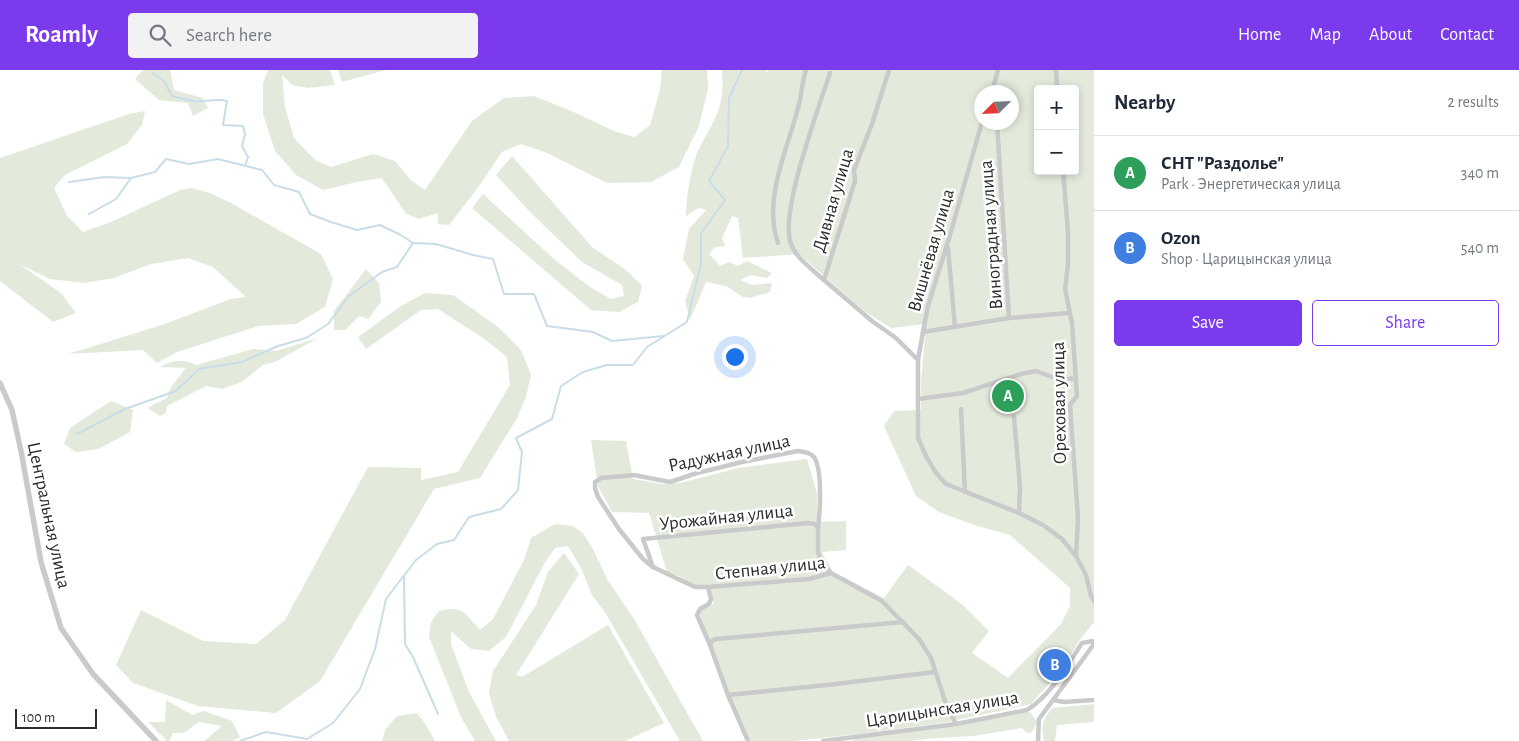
<!DOCTYPE html>
<meta charset="utf-8">
<style>
:root{--surface:#fff;--page:#f2f2f3;--text:#1f2937;--muted:#747a83;--line:#e0e1e3;--accent:#7c3aed}
body{margin:0;font-family:"Alegreya Sans",sans-serif;background:var(--page);color:var(--text)}
.controls{position:absolute;right:15px;top:15px;display:grid;overflow:hidden;border-radius:5px;box-shadow:0 2px 8px #0003}
.controls button{width:45px;height:45px;display:grid;place-items:center;padding:0;border:0;border-bottom:1px solid var(--line);background:var(--surface);color:var(--text);font:25px sans-serif}
.compass{position:absolute;left:974px;top:15px;width:45px;height:45px;border-radius:50%;background:var(--surface);box-shadow:0 2px 8px #0003;rotate:246deg}
.scale{position:absolute;left:15px;bottom:12px;width:82px;box-sizing:border-box;padding-left:5px;border:2px solid #2d2d2d;border-top:0;font-size:14px;line-height:18px;white-space:nowrap;color:#2d2d2d;-webkit-text-stroke:4px #fff;paint-order:stroke}
.you{position:absolute;left:734px;top:286px;width:18px;height:18px;margin:-12px;border:4px solid #fff;border-radius:50%;background:#1a73e8;box-shadow:0 0 0 8px #1a73e833}
.badge{display:grid;place-items:center;width:32px;height:32px;border-radius:50%;background:var(--accent);color:#fff;font-size:16px;font-weight:700}
.pin{position:absolute;translate:-50% -50%;border:2px solid #fff;box-shadow:0 1px 5px #0006}
.list{margin:0;padding:0;list-style:none}
h2{display:flex;justify-content:space-between;align-items:center;height:65px;margin:0;padding:0 20px;font-size:21px}
h2 small{font-size:16px;font-weight:400;color:var(--muted)}
.list li{display:grid;grid-template-columns:32px 1fr auto;gap:15px;align-items:center;box-sizing:border-box;height:75px;padding:0 20px;border-top:1px solid var(--line)}
.list b{display:block;font-size:19px;white-space:nowrap}
.list p{margin:0;font-size:16px;white-space:nowrap;color:var(--muted)}
.list em{font-size:16px;font-style:normal;color:var(--muted)}
.actions{display:flex;gap:10px;padding:15px 20px}
.actions a{flex:1;padding:11px 0;border:1px solid var(--accent);border-radius:5px;text-align:center;font-size:18px;color:var(--accent)}
.actions .main{background:var(--accent);color:#fff}
.icon{flex:none;width:28px;height:28px;fill:none;stroke:currentColor;stroke-width:2;stroke-linecap:round;stroke-linejoin:round}
.map{position:relative;flex:none;width:1094px;height:671px;overflow:hidden}
header{display:flex;align-items:center;gap:30px;box-sizing:border-box;height:70px;padding:0 25px;background:var(--accent);color:#fff}
header strong{font-size:24px}
nav{display:flex;gap:28px;margin-inline-start:auto;font-size:18px}
.search{width:350px;height:45px;background:var(--page);display:flex;align-items:center;gap:12px;box-sizing:border-box;padding:0 18px;border-radius:5px;color:var(--muted);font-size:19px}
main{display:flex}
aside{flex:1;background:var(--surface)}
.map>svg:first-child{display:block}
</style>
<header>
<strong>Roamly</strong>
<div class="search"><svg class="icon" aria-label="search" viewBox="0 0 24 24"><circle cx="10" cy="10" r="6"/><path d="M15 15l6 6"/></svg>Search here</div>
<nav><a>Home</a><a>Map</a><a>About</a><a>Contact</a></nav>
</header>
<main>
<div class="map">
<svg width="1094" height="671" viewBox="0 0 1094 671">
<rect width="100%" height="100%" fill="#fff"/>
<g fill="#e3eadc" fill-rule="evenodd">
<path d="M 143,0 L 170,0 L 174,20 L 203,28 L 208,38 L 193,46 L 188,33 L 159,30 L 135,9 Z"/>
<path d="M 268,0 L 330,0 L 335,15 L 308,18 L 292,15 L 282,5 L 285,37 L 294,68 L 315,90 L 331,97 L 373,84 L 395,91 L 411,110 L 425,120 L 472,51 L 504,28 L 534,26 L 576,43 L 614,61 L 634,67 L 650,55 L 660,20 L 662,0 L 707,0 L 708,18 L 699,56 L 679,97 L 651,112 L 607,113 L 545,82 L 521,74 L 502,82 L 477,119 L 449,155 L 438,154 L 438,143 L 419,149 L 406,144 L 382,108 L 357,112 L 323,120 L 296,105 L 275,81 L 263,44 L 263,13 Z"/>
<path d="M 338,0 L 386,0 L 342,12 Z"/>
<path d="M 722,0 L 766,0 L 768,2 L 768,0 L 1094,0 L 1094,552 L 1079,571 L 1064,597 L 1031,634 L 948,652 L 858,664 L 794,671 L 748,671 L 727,621 L 699,542 L 714,534 L 708,515 L 692,515 L 679,506 L 667,502 L 649,443 L 612,442 L 598,416 L 591,370 L 626,371 L 633,409 L 663,414 L 680,413 L 738,398 L 807,389 L 817,423 L 817,452 L 846,451 L 846,480 L 822,482 L 833,502 L 884,528 L 908,495 L 963,535 L 989,561 L 972,583 L 1008,608 L 1061,554 L 1070,536 L 1070,518 L 1010,465 L 974,455 L 939,442 L 916,426 L 884,356 L 894,341 L 921,340 L 921,313 L 926,254 L 891,258 L 864,241 L 799,184 L 743,188 L 738,148 L 732,146 L 722,168 L 725,176 L 715,177 L 709,184 L 720,196 L 729,192 L 738,196 L 747,191 L 772,203 L 767,208 L 751,205 L 740,210 L 752,215 L 772,213 L 770,222 L 750,228 L 743,227 L 726,216 L 706,212 L 690,250 L 685,231 L 694,206 L 683,189 L 689,159 L 706,140 L 699,138 L 686,146 C 686,129 691,96 698,81 C 703,69 711,58 716,46 C 723,32 723,16 722,0 ZM 1038,19 L 1075,19 L 1075,101 L 1038,101 ZM 982,22 L 1012,22 L 1012,52 L 982,52 Z"/>
<path d="M 145,41 L 142,55 L 127,74 L 65,105 L 54,118 L 67,146 L 83,162 L 111,152 L 180,120 L 192,118 L 210,123 L 231,133 L 321,184 L 333,209 L 325,237 L 296,254 L 258,256 L 177,282 L 157,293 L 143,280 L 68,284 L 162,255 L 231,229 L 246,227 L 213,197 L 188,188 L 151,194 L 114,208 L 84,213 L 50,209 L 19,194 L 61,223 L 76,243 L 53,252 L 0,211 L 0,88 L 129,44 Z"/>
<path d="M 512,86 L 592,177 L 626,200 L 642,216 L 638,232 L 619,242 L 591,240 L 472,138 L 483,124 L 555,190 L 590,217 L 611,229 L 624,226 L 622,215 L 582,192 L 531,143 L 496,105 Z"/>
<path d="M 366,199 L 379,213 L 381,232 L 368,249 L 359,246 L 345,260 L 334,260 L 334,241 Z"/>
<path d="M 425,223 L 453,225 L 498,257 L 521,280 L 531,305 L 526,327 L 517,348 L 480,408 L 434,419 L 320,611 L 276,643 L 198,636 L 133,613 L 116,595 L 141,540 L 203,571 L 256,574 L 285,550 L 368,397 L 421,398 L 421,410 L 458,402 L 510,315 L 507,287 L 483,268 L 438,239 L 421,240 L 366,279 L 358,267 L 401,236 Z"/>
<path d="M 318,268 L 275,292 L 263,295 L 242,312 L 222,319 L 206,316 L 167,336 L 166,343 L 160,346 L 147,338 L 167,328 L 171,317 L 186,298 L 160,297 C 171,290 184,288 196,295 L 253,279 L 276,281 Z"/>
<path d="M 111,331 L 133,340 L 130,362 L 98,379 L 76,382 L 64,374 L 70,358 Z"/>
<path d="M 555,454 L 573,456 L 583,463 L 594,481 L 607,509 L 634,549 L 703,671 L 680,671 L 606,544 L 592,525 L 581,498 L 568,476 L 555,478 L 544,494 L 506,567 L 489,581 L 471,579 L 451,561 L 451,574 L 469,622 L 496,671 L 475,671 L 461,647 L 429,567 L 431,552 L 439,541 C 464,535 464,543 480,560 L 493,549 L 524,490 L 531,468 Z"/>
<path d="M 564,483 L 579,504 L 516,605 L 522,607 L 608,555 L 664,653 L 625,671 L 509,671 L 496,647 L 489,623 L 493,601 L 536,535 L 548,502 Z"/>
<path d="M 166,630 L 192,645 L 204,641 L 232,651 L 240,667 L 232,671 L 204,671 L 222,656 L 199,652 L 184,663 L 173,663 L 169,671 L 167,671 L 148,652 L 165,652 Z"/>
<path d="M 1094,634 L 1094,652 L 1057,655 L 1055,671 L 1044,671 C 1041,654 1042,652 1052,638 Z"/>
<path d="M 1030,642 L 1037,652 L 1032,662 L 1027,663 L 1022,658 L 973,666 L 935,668 L 909,671 L 852,671 L 856,667 Z"/>
<path d="M 417,643 L 424,652 L 435,671 L 382,671 L 385,660 L 397,646 Z"/>
</g>
<g fill="none" stroke-linecap="round" stroke-linejoin="round">
<g stroke="#c9dde8" stroke-width="2">
<path d="M 152,3 L 164,11 L 172,26 C 179,28 187,30 195,31 C 207,32 216,28 227,31 L 223,55 L 243,56 L 245,64 L 242,76 L 248,87 L 245,96"/>
<path d="M 69,112 L 105,107 L 131,108"/>
<path d="M 89,144 L 116,129 L 131,108 L 155,102 L 166,89 L 189,94 L 218,89 L 262,100 L 274,115 L 299,122 L 310,144 L 331,152 L 357,160 L 380,155 L 399,164 L 413,173"/>
<path d="M 77,364 L 125,339 L 176,321 L 199,299 L 242,292 L 278,276 L 306,268 L 328,254 L 349,226 L 382,202 L 397,197 L 413,173 L 436,174 L 473,185 L 493,189 L 504,224 L 534,224 L 547,256 L 593,262 L 612,271 L 663,266"/>
<path d="M 404,507 L 405,574 L 413,587 L 438,644"/>
<path d="M 240,671 L 266,662 L 307,669 L 333,653 L 360,619 L 375,579 L 386,529 L 416,490 L 437,474 L 454,470 L 469,447 L 501,439 L 518,420 L 522,382 L 516,368 L 552,349 L 561,316 L 583,302 L 607,295 L 633,295 L 647,277 L 687,252 L 701,193 L 701,163 L 725,130 L 709,111 L 728,76 L 729,28 L 742,0"/>
</g>
<g stroke="#cacaca" stroke-width="4.5">
<path d="M 889,0 L 872,54 L 854,100 L 855,111 L 824,210 L 872,251 L 896,268 L 918,290"/>
<path d="M 1056,0 L 1057,19"/>
<path d="M 992,22 L 998,0"/>
<path d="M 982,52 L 950,165 L 928,236 L 923,262 L 1009,248"/>
<path d="M 997,52 L 1009,248 L 1068,243"/>
<path d="M 1063,101 L 1068,162 L 1068,195 L 1065,219 L 1072,253 L 1077,326 L 1070,335 L 1078,448 L 1076,486 L 1086,505 L 1091,526 L 1094,531"/>
<path d="M 778,173 C 762,128 789,77 799,34 C 802,23 802,11 806,0"/>
<path d="M 948,178 L 955,257"/>
<path d="M 824,210 C 813,200 796,188 791,174 C 779,143 819,37 830,3"/>
<path d="M 923,262 L 918,290 L 918,368 L 926,386 L 936,403 L 946,414 L 1019,443 L 1043,455 L 1062,469 L 1076,486"/>
<path d="M 918,329 L 963,323 L 1021,304 L 1036,301 L 1060,310 L 1076,308"/>
<path d="M 961,339 L 965,422"/>
<path d="M 1014,347 L 1020,417 L 1019,443"/>
<path d="M 653,497 L 643,489 L 619,459 L 598,427 L 595,418 L 595,412 L 601,408 L 634,405 L 670,412 L 697,403 L 742,392 L 798,381 C 803,382 809,382 813,386 C 823,396 820,443 818,457"/>
<path d="M 708,517 L 695,517 L 653,497 L 643,469 L 808,453 L 815,454 L 818,457 L 818,482 L 822,494 L 831,503"/>
<path d="M 710,575 L 712,571 L 716,569 L 903,552"/>
<path d="M 728,625 L 827,615 L 935,602"/>
<path d="M 1053,630 L 1064,632 L 1094,630"/>
<path d="M 748,671 L 728,625 L 710,575 L 697,545 L 700,539 L 709,534 L 711,529 L 708,517 L 809,509 L 831,503 L 882,531 L 919,569 L 931,588 L 946,634 L 956,654"/>
<path d="M 823,671 L 956,654 L 1027,640 C 1051,625 1067,596 1082,573 L 1094,571"/>
<path d="M 1038,671 L 1039,649 L 1094,574"/>
</g>
<path stroke="#cacaca" stroke-width="5.5" d="M 0,313 L 12,340 L 21,381 L 41,492 L 61,558 L 93,604 L 156,671"/>
</g>
<g text-anchor="middle" stroke-width="5" stroke-linejoin="round" paint-order="stroke">
<g font-size="19" fill="#2d2d2d" stroke="#fff">
<text transform="translate(832 130) rotate(-74)" y="7">Дивная улица</text>
<text transform="translate(990 165) rotate(-94)" y="7">Виноградная улица</text>
<text transform="translate(930 180) rotate(-74)" y="7">Вишнёвая улица</text>
<text transform="translate(1058 333) rotate(-91)" y="7">Ореховая улица</text>
<text transform="translate(729 382) rotate(-12)" y="7">Радужная улица</text>
<text transform="translate(50 445) rotate(78)" y="7">Центральная улица</text>
<text transform="translate(726 446) rotate(-6)" y="7">Урожайная улица</text>
<text transform="translate(770 497) rotate(-6)" y="7">Степная улица</text>
<text transform="translate(942 638) rotate(-9)" y="7">Царицынская улица</text>
</g>
</g>
</svg>
<div class="controls">
<button>+</button>
<button>−</button>
</div>
<svg class="compass" viewBox="-18 -18 36 36"><path d="M0-13l5 13h-10z" fill="#e53935"/><path d="M0 13l5-13h-10z" fill="#747a83"/></svg>
<div class="scale">100 m</div>
<div class="you"></div>
<div class="pin badge" style="left:1008px;top:326px;background:#2e9e5b">A</div>
<div class="pin badge" style="left:1055px;top:595px;background:#3f7fe0">B</div>
</div>
<aside>
<h2>Nearby<small>2 results</small></h2>
<ul class="list">
<li><span class="badge" style="background:#2e9e5b">A</span><div><b>СНТ &quot;Раздолье&quot;</b><p>Park · Энергетическая улица</p></div><em>340 m</em></li>
<li><span class="badge" style="background:#3f7fe0">B</span><div><b>Ozon</b><p>Shop · Царицынская улица</p></div><em>540 m</em></li>
</ul>
<div class="actions"><a class="main">Save</a><a>Share</a></div>
</aside>
</main>
